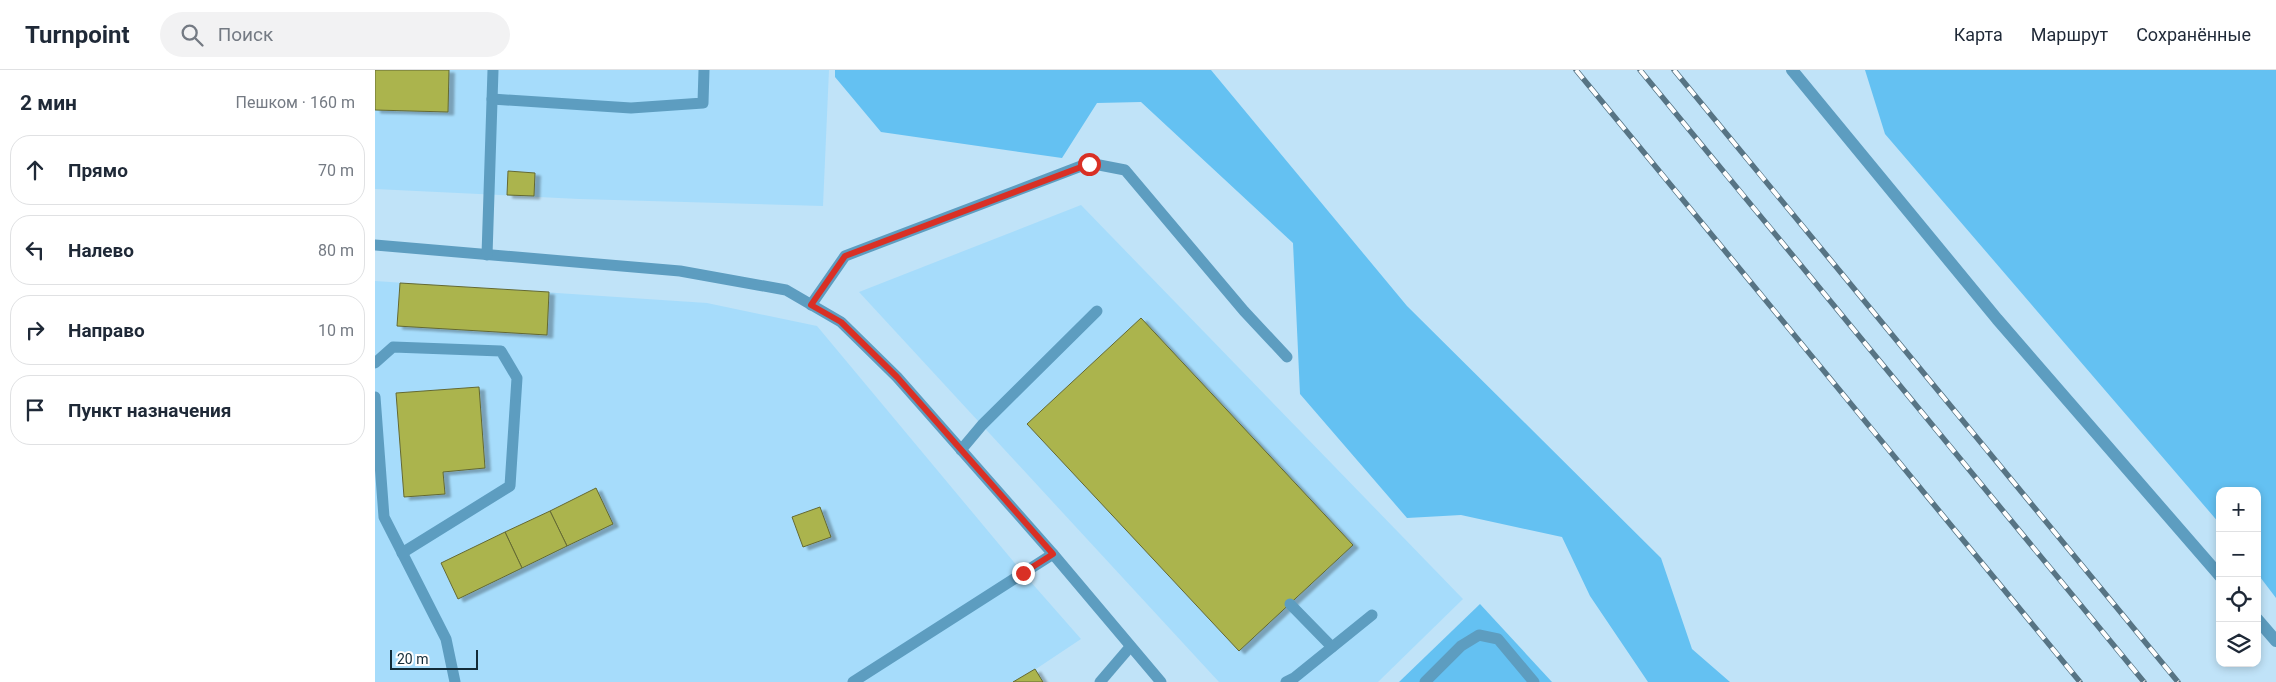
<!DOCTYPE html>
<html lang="ru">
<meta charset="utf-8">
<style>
:root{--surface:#fff;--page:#f2f2f3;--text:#1f2937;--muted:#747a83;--line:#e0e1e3}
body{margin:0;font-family:Roboto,sans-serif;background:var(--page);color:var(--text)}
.controls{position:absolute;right:15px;bottom:15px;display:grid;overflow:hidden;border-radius:10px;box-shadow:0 2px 8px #0003}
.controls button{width:45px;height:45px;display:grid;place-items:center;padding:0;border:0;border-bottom:1px solid var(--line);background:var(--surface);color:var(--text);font:25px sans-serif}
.scale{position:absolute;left:15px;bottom:12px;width:88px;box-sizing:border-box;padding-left:5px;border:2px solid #122b38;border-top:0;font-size:14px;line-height:18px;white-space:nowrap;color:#122b38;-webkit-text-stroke:4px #fefefe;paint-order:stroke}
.stop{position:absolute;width:15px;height:15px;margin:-11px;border:4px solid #d93025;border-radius:50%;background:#fff}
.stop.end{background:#d93025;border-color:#fff;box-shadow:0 1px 5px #0008}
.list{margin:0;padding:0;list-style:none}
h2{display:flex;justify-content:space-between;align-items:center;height:65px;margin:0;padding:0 20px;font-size:21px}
h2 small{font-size:16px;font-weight:400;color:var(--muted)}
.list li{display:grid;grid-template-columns:32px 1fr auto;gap:15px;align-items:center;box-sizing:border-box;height:70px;margin:0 10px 10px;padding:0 10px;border:1px solid var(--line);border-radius:20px}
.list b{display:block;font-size:19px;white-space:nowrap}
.list em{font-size:16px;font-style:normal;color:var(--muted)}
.icon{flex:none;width:28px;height:28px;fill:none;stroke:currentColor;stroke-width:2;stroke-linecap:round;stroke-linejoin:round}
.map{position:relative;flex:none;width:1901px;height:612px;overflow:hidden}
header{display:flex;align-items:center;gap:30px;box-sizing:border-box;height:70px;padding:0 25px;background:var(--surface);border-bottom:1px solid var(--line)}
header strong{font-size:24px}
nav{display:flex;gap:28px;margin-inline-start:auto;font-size:18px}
.search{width:350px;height:45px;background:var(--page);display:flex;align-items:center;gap:12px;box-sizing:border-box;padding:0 18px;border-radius:28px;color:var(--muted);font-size:19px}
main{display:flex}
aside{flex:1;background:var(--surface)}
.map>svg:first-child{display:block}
</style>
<header>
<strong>Turnpoint</strong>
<div class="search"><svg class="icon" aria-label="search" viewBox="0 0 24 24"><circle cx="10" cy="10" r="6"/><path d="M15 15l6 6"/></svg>Поиск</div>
<nav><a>Карта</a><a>Маршрут</a><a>Сохранённые</a></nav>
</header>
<main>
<aside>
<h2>2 мин<small>Пешком · 160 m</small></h2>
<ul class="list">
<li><svg class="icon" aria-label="ahead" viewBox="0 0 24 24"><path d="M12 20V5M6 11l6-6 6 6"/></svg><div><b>Прямо</b></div><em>70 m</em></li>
<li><svg class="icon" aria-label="left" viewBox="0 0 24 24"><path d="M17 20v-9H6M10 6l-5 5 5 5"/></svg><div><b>Налево</b></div><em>80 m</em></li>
<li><svg class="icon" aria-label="right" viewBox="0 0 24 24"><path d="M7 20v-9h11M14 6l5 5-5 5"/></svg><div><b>Направо</b></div><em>10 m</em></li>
<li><svg class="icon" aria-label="arrive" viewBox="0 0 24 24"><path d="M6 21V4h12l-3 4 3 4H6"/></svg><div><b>Пункт назначения</b></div></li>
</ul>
</aside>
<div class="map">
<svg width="1901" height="612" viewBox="0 0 1901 612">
<defs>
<filter id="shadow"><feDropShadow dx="5.5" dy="3" stdDeviation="1" flood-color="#0004"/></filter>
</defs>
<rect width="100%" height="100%" fill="#c0e3f8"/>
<g fill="#a6dcfb">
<path d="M 0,0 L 454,0 L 448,136 L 204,129 L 0,119 Z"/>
<path d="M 706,135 L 1088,529 L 1003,612 L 844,612 L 484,222 Z"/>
<path d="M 0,211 L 332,233 L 442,256 L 648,503 L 706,569 L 661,599 L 668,612 L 0,612 Z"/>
</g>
<g fill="#64c1f2">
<path d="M 460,0 L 836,0 L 1032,236 L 1286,488 L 1317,579 L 1355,612 L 1273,612 L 1215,526 L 1187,467 L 1086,445 L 1032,448 L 925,324 L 918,173 L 766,32 L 722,33 L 687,88 L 506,62 L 460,7 Z"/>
<path d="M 1490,0 L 1901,0 L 1901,528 L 1882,503 L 1882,421 L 1845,421 L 1845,454 L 1510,64 Z"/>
<path d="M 1105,534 L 1177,612 L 1024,612 Z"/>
</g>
<g fill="#abb44e" stroke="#646932" filter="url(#shadow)">
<path d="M 0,0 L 74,0 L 73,42 L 0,40 Z"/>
<path d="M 133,101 L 160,103 L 159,126 L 132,125 Z"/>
<path d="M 25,213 L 174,222 L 172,265 L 22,256 Z"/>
<path d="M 766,248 L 978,475 L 864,581 L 652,354 Z"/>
<path d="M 104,317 L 110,398 L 68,402 L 70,424 L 29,427 L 21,323 Z"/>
<path d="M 221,418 L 238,454 L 192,476 L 175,441 Z"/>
<path d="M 445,437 L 456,467 L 428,477 L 417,447 Z"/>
<path d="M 175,441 L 192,476 L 147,498 L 130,462 Z"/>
<path d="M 130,462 L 147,498 L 83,529 L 66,493 Z"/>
<path d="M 660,599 L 668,612 L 638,612 Z"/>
</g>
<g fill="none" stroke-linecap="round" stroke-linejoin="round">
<g stroke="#5d9dc0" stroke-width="11">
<path d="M 117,29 L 256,38 L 328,33 L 329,0"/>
<path d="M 0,175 L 305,201 L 411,220 L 466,252 L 522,307 L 678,484 L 786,612"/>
<path d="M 112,185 L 118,0"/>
<path d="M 436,235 L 470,186 L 714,93 L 750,100 L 869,241 L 912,287"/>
<path d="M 0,293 L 18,277 L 126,281 L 142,308 L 135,416 L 27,483"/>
<path d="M 0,327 L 9,447 L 71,569 L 80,612"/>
<path d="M 586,380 L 607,355 L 722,241"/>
<path d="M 915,534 L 957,577"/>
<path d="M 478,612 L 678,484"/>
<path d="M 725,612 L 755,577"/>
<path d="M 911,612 L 919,608 L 997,545"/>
<path d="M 1050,612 L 1086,576 L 1104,565 L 1123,569 L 1159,612"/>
</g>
<g stroke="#5d9dc0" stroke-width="12">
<path d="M 1417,0 L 1622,249 L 1845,506"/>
<path d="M 1882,549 L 1901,571"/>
</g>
<g stroke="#577484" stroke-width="5.5">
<g id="rail">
<path d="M 1201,0 L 1705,612"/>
<path d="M 1265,0 L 1769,612"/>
<path d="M 1299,0 L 1803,612"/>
</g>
</g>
<use href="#rail" stroke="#fefefe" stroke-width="4" stroke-dasharray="11" stroke-linecap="butt"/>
</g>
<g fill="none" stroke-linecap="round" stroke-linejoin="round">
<path stroke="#d93025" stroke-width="6" d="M 648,503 L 678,484 L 522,307 L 466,252 L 436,235 L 470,186 L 714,94"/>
</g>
</svg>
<div class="controls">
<button>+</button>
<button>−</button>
<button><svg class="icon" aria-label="locate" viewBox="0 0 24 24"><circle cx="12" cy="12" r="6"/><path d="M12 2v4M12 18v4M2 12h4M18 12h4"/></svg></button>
<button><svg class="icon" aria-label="layers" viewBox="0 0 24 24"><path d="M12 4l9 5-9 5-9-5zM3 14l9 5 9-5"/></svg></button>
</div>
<div class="scale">20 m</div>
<div class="stop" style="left:714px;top:94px"></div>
<div class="stop end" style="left:648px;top:503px"></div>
</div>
</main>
